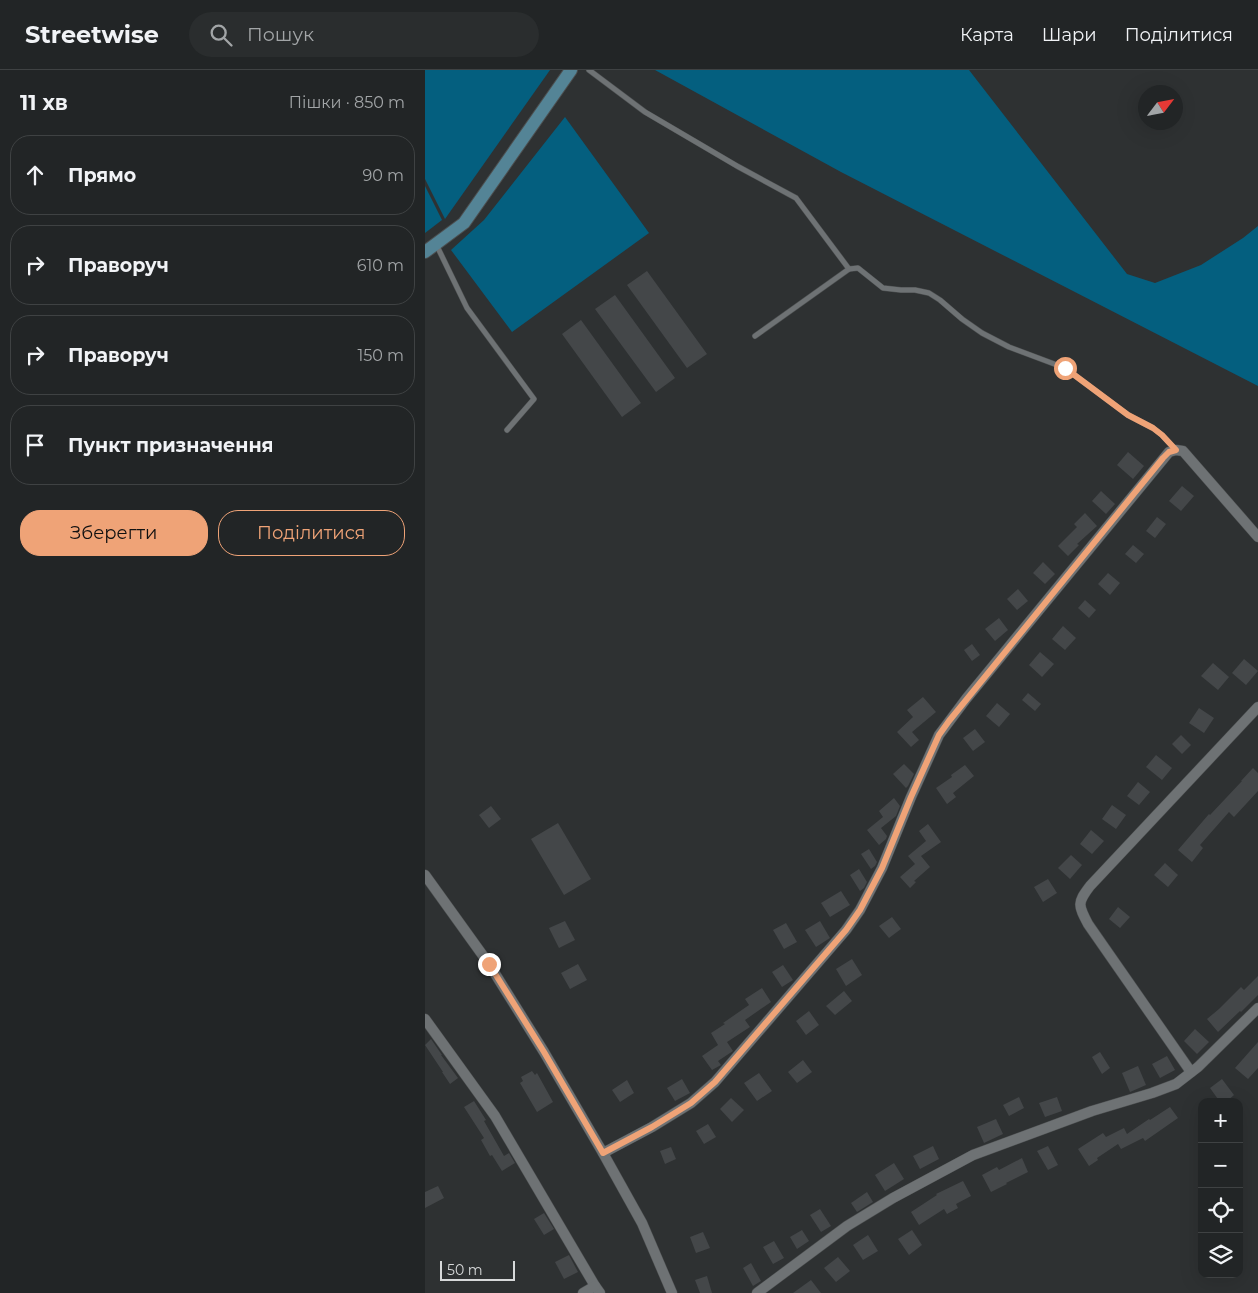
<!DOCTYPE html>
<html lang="uk">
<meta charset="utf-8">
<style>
:root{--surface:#222526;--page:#2a2d2e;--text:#f1f3f6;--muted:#a2a5a7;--line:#3f4243;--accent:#efa377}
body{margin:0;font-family:Montserrat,sans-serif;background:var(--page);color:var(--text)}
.controls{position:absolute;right:15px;bottom:15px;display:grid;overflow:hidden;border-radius:10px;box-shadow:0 5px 20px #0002}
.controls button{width:45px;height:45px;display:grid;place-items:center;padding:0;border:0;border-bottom:1px solid var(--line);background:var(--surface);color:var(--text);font:25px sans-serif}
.compass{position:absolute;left:713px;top:15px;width:45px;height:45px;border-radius:50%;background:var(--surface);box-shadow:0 5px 20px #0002;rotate:58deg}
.scale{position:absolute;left:15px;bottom:12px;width:75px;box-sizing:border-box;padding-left:5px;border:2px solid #d7d9da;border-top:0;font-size:14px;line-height:18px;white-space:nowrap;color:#d7d9da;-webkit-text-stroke:4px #2e3132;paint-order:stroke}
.stop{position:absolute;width:15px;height:15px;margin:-11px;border:4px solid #efa377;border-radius:50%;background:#fff}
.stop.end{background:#efa377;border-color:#fff;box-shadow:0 1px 5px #0008}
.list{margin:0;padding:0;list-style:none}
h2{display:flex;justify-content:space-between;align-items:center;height:65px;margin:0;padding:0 20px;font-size:21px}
h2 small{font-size:16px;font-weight:400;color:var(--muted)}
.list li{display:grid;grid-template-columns:32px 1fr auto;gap:15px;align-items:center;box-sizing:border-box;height:80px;margin:0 10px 10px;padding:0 10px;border:1px solid var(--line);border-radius:20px}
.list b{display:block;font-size:19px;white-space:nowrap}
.list em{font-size:16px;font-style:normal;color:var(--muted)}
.actions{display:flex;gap:10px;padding:15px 20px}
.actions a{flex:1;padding:11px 0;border:1px solid var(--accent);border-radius:20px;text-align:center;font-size:18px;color:var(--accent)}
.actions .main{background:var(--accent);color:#111}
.icon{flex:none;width:28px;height:28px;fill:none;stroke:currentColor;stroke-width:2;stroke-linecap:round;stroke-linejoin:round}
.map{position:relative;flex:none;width:833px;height:1223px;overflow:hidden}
header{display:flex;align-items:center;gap:30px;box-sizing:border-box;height:70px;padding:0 25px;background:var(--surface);border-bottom:1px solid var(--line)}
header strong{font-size:24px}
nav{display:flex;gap:28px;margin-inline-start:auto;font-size:18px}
.search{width:350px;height:45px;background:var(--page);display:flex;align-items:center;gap:12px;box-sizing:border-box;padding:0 18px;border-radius:28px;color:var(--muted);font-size:19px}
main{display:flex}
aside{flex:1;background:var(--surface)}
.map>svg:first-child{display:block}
</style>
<header>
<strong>Streetwise</strong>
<div class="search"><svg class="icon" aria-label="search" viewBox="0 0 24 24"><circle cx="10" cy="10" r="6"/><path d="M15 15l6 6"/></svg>Пошук</div>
<nav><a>Карта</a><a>Шари</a><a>Поділитися</a></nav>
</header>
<main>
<aside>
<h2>11 хв<small>Пішки · 850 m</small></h2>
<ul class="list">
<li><svg class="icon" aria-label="ahead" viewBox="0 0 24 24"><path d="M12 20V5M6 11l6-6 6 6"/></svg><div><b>Прямо</b></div><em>90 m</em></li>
<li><svg class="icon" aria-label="right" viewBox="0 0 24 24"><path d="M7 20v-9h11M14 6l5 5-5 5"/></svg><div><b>Праворуч</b></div><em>610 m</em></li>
<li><svg class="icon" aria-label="right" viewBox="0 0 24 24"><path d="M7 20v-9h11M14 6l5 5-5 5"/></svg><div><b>Праворуч</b></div><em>150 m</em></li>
<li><svg class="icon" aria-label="arrive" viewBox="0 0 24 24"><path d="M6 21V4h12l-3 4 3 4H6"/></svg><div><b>Пункт призначення</b></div></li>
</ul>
<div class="actions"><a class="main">Зберегти</a><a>Поділитися</a></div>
</aside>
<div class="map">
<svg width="833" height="1223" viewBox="0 0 833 1223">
<rect width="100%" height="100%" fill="#2e3132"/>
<g fill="#045f7f">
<path d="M 0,0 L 125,0 L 20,149 L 0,109 Z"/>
<path d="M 230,0 L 544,0 L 702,204 L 730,213 L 776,195 L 818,168 L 833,156 L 833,316 L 416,102 Z"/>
<path d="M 140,47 L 224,163 L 87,262 L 26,180 L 59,150 Z"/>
<path d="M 0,116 L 17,150 L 0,163 Z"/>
</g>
<g fill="#444749">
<path d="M 222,201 L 282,284 L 262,298 L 202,215 Z"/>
<path d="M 190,225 L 250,308 L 231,322 L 170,239 Z"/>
<path d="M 156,250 L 216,333 L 197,347 L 137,264 Z"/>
<path d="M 703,382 L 719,396 L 708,409 L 692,395 Z"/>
<path d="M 757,416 L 769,426 L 756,441 L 744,431 Z"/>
<path d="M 676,421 L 690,434 L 681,444 L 667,431 Z"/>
<path d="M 660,443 L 672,456 L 652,474 L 654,475 L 643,486 L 633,476 L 652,457 L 649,454 Z"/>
<path d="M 732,447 L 741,454 L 730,468 L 721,461 Z"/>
<path d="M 708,475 L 719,484 L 711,493 L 700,484 Z"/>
<path d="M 618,492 L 630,504 L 620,514 L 608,503 Z"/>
<path d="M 683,503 L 695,513 L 685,525 L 673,514 Z"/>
<path d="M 593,519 L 603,531 L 592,540 L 582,529 Z"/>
<path d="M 660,530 L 671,540 L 664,548 L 653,538 Z"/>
<path d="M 574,548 L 583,560 L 570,571 L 560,559 Z"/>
<path d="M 638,556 L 651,568 L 640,580 L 627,569 Z"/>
<path d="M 547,574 L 555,585 L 547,591 L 539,580 Z"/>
<path d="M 615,582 L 629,594 L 617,607 L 604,595 Z"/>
<path d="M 819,589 L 833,601 L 821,615 L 807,603 Z"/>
<path d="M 788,593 L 804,607 L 793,620 L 776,606 Z"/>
<path d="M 603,623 L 616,634 L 610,641 L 597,630 Z"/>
<path d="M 498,627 L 511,642 L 487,662 L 494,670 L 486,677 L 472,662 L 488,647 L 482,640 Z"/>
<path d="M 572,633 L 585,644 L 574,657 L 561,646 Z"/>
<path d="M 774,638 L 789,648 L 779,663 L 764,653 Z"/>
<path d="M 550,659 L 560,672 L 548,681 L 538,668 Z"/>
<path d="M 756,665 L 766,675 L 757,684 L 747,674 Z"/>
<path d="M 731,685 L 747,698 L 737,710 L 721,697 Z"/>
<path d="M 479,694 L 489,704 L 483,716 L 481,718 L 468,704 Z"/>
<path d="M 540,695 L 549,706 L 528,723 L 531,727 L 522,734 L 511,718 L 527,707 L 526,705 Z"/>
<path d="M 828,698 L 833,703 L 833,721 L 809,747 L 804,742 L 775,775 L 778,778 L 767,792 L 753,780 L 784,744 L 785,745 L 817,711 L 816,711 Z"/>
<path d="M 713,712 L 725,722 L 714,735 L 702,726 Z"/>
<path d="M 469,728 L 475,736 L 471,746 L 456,758 L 462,766 L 461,769 L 454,775 L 442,760 L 458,747 L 454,741 Z"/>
<path d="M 687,735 L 701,745 L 691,759 L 677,749 Z"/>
<path d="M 66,736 L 76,749 L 64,758 L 54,745 Z"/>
<path d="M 133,753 L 166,809 L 139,825 L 106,769 Z"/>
<path d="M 503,754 L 516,772 L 496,786 L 505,797 L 489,811 L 491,812 L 485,818 L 475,807 L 490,794 L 483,786 L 501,771 L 494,761 Z"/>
<path d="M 666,760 L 679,771 L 667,784 L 655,774 Z"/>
<path d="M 444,779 L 452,792 L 450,796 L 446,799 L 436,784 Z"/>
<path d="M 646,785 L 657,795 L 645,809 L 633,798 Z"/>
<path d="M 740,793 L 753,805 L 743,817 L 729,805 Z"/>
<path d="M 434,799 L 442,812 L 439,818 L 435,821 L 425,805 Z"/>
<path d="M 623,809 L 632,823 L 618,832 L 609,817 Z"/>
<path d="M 416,821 L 425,835 L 405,847 L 396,833 Z"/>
<path d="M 693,837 L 705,847 L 695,858 L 684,849 Z"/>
<path d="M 467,847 L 476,859 L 464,868 L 454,856 Z"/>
<path d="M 140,851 L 150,870 L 134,878 L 124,858 Z"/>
<path d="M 395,851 L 405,868 L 391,877 L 380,860 Z"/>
<path d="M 361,853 L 372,872 L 359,879 L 348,860 Z"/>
<path d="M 427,889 L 437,905 L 421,916 L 411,899 Z"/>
<path d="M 153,894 L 162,910 L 145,919 L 136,903 Z"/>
<path d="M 358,895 L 368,910 L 357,917 L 347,902 Z"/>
<path d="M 833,906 L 833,925 L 816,942 L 815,941 L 793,962 L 782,949 L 794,939 L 816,917 L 819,920 Z"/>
<path d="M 337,918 L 346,932 L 320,950 L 325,957 L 302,972 L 308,981 L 293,991 L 296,995 L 287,1000 L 277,986 L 293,975 L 286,963 L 300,954 L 298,953 L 324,935 L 320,929 Z"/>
<path d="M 419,921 L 427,931 L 410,945 L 401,936 Z"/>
<path d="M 384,941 L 394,955 L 381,965 L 371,951 Z"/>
<path d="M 770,959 L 784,972 L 772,984 L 759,971 Z"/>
<path d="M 6,969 L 17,985 L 16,985 L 33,1008 L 25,1014 L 17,1002 L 18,1002 L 0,975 Z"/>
<path d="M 833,972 L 833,998 L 823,1009 L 810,998 Z"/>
<path d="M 675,982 L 685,998 L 677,1004 L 667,987 Z"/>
<path d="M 742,986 L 750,1000 L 735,1008 L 727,994 Z"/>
<path d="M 378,990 L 387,1002 L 372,1013 L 363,1002 Z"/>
<path d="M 713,996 L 721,1015 L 705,1022 L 697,1003 Z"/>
<path d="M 107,1001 L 110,1005 L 112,1003 L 128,1032 L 112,1042 L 95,1013 L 98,1011 L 96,1007 Z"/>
<path d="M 334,1003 L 347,1021 L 332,1031 L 319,1013 Z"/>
<path d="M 257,1009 L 265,1023 L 250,1031 L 242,1018 Z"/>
<path d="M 797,1009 L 809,1025 L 801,1032 L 795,1032 L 785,1018 Z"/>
<path d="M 202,1010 L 209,1023 L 195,1032 L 187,1020 Z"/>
<path d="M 594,1027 L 599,1038 L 584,1046 L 578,1035 Z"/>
<path d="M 632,1027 L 637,1041 L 620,1047 L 614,1033 Z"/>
<path d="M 306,1028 L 319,1040 L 307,1052 L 295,1039 Z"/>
<path d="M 49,1031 L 61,1050 L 59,1051 L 79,1086 L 84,1083 L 90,1093 L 77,1101 L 67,1085 L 65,1086 L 56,1070 L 59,1068 L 39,1037 Z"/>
<path d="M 745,1037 L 753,1048 L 720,1071 L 718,1068 L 696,1079 L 693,1074 L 672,1088 L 673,1090 L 664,1096 L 653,1079 L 678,1063 L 681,1067 L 699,1058 L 702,1064 L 724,1049 L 725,1050 Z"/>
<path d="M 571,1049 L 578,1064 L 559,1073 L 552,1057 Z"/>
<path d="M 283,1054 L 291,1067 L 279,1074 L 271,1061 Z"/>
<path d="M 508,1076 L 514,1089 L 495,1099 L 488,1086 Z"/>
<path d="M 623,1076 L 633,1095 L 623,1100 L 612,1081 Z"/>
<path d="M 246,1077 L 251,1089 L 240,1094 L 235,1081 Z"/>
<path d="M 597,1088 L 603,1102 L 581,1113 L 582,1114 L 566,1122 L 557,1105 L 572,1097 L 574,1100 Z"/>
<path d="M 469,1093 L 479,1109 L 460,1121 L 450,1105 Z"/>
<path d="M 538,1111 L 546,1126 L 531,1134 L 533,1138 L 522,1144 L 519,1139 L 494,1155 L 486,1142 L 512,1125 L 511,1124 Z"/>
<path d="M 13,1116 L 19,1128 L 0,1138 L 0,1122 Z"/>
<path d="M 442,1122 L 448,1132 L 432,1142 L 426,1133 Z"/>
<path d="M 395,1139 L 406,1156 L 396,1162 L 385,1145 Z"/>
<path d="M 119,1143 L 129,1159 L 119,1165 L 109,1149 Z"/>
<path d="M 377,1160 L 384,1171 L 372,1179 L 365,1167 Z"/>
<path d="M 487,1160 L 497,1175 L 484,1185 L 473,1169 Z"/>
<path d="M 278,1162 L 285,1178 L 271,1183 L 265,1167 Z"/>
<path d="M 443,1165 L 453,1181 L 438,1190 L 428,1175 Z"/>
<path d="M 349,1171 L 359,1188 L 348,1194 L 338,1177 Z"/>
<path d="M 144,1185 L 153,1202 L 139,1209 L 130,1192 Z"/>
<path d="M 413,1187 L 425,1201 L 411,1212 L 399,1198 Z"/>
<path d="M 326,1193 L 336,1211 L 328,1216 L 318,1198 Z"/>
<path d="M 282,1206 L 287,1223 L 275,1223 L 270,1210 Z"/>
<path d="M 386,1210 L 396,1223 L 368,1223 Z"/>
</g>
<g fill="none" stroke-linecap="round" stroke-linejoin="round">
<g stroke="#4c4f50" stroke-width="6">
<g id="lane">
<path d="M 164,0 L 220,42 L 312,96 L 371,128 L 424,199 L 330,266"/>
<path d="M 11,174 L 42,238 L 109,329 L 82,360"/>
<path d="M 424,199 L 433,198 L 458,218 L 476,220 L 490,220 L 504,223 L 515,230 L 537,249 L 557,263 L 584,277 L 640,298 L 703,345 L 728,358 L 737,365 L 750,379"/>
</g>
</g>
<g stroke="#4c4f50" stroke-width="11">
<g id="street">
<path d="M 0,805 L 64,894 L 119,982 L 178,1083 L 217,1153 L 247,1223"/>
<path d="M 0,949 L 70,1046 L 170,1216 L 175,1223"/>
<path d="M 766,1002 L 663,854 C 653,835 652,833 665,816 L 833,637"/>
<path d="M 178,1083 L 227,1057 L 266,1033 L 290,1012 L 421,860 L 435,840 L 457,798 L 486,727 L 514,665 L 541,629 L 744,382 L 751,380 L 758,381 L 833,467"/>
<path d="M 158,1223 L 170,1216"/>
<path d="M 332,1223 L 422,1156 L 468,1128 L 548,1085 L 667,1041 L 727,1023 L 751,1014 L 773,997 L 833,938"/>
</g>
</g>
<g stroke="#4c4f50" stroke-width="14">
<path id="secondary" d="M 0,182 L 39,153 L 146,0"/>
</g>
<use href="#lane" stroke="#6e7274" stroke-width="5"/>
<use href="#street" stroke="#6e7274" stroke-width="10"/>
<use href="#secondary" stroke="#548496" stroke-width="12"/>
</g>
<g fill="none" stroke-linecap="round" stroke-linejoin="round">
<path stroke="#efa377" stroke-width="6" d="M 64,894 L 119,982 L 178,1083 L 227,1057 L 266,1033 L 290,1012 L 421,860 L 435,840 L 457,798 L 486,727 L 514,665 L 524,651 L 738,388 L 744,382 L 751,380 L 737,365 L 728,358 L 703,345 L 640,298"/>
</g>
</svg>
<div class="controls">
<button>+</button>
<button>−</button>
<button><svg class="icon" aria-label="locate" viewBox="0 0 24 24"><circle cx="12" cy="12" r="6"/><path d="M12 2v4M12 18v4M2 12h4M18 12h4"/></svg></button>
<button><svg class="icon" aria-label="layers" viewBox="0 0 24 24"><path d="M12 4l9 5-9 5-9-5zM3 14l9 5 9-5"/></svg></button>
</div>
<svg class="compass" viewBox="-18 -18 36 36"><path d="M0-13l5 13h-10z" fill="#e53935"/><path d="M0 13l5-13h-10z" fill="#a2a5a7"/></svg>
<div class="scale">50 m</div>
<div class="stop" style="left:640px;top:298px"></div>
<div class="stop end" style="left:64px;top:894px"></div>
</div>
</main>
